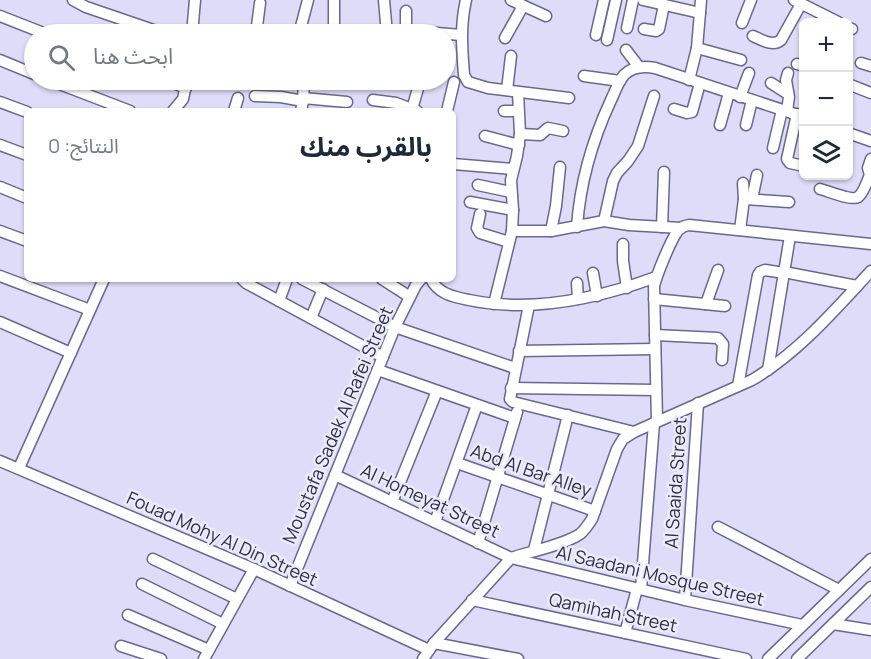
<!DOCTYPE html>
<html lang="ar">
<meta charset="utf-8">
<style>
:root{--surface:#fff;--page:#f6f6f7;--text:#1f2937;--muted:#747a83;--line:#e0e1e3}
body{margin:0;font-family:Manrope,"Noto Sans Arabic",sans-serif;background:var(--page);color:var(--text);direction:rtl}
.controls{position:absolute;right:18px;top:18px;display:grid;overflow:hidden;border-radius:9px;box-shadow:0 2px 4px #0004}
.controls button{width:54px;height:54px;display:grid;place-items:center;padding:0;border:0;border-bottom:2px solid var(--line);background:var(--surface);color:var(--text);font:30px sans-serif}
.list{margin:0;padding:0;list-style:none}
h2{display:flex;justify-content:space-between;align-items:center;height:78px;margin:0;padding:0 24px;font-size:26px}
h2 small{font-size:20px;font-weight:400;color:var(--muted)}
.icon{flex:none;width:33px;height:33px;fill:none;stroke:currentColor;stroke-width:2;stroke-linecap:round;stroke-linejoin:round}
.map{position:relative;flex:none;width:871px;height:659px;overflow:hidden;direction:ltr}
.search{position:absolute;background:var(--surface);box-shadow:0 2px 4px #0004;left:24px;top:24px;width:432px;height:66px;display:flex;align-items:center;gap:15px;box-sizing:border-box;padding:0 21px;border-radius:33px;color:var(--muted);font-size:22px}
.panel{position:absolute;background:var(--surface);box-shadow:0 2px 4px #0004;left:24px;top:108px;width:432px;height:174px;border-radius:9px;direction:rtl}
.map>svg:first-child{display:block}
</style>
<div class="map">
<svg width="871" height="659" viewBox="0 0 871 659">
<rect width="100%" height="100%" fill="#dedcf9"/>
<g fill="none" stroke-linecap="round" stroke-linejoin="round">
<g stroke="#6a6790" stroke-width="13">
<g id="street">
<path d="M 73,0 L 86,7 L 165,34"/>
<path d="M 334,0 L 334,34"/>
<path d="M 384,0 L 387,34"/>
<path d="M 466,0 C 460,26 462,49 464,75 L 468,82 L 488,88 L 569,98"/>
<path d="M 511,0 L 546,16"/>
<path d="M 643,0 L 700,13"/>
<path d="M 794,0 L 838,22"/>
<path d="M 406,11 L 406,34"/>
<path d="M 0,16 L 46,34"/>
<path d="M 742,23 L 751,0"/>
<path d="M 627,28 L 633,0"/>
<path d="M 848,28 L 852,29"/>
<path d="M 644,29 L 656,31 L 659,29 L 664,5"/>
<path d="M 192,34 L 195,0"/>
<path d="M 192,34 L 212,34"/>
<path d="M 256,34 L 260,3"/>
<path d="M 299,34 L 308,0"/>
<path d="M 403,34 L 425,32 L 461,35"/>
<path d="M 596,35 L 604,0"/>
<path d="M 753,36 C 762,40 773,47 781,40 L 801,4"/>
<path d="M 505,38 L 523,6"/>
<path d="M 607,40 L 616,0"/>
<path d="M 697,48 L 741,60"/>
<path d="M 626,50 L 639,67"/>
<path d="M 0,60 L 34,74"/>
<path d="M 861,63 L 871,66"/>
<path d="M 797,64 L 804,66"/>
<path d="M 584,76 L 620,81"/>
<path d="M 49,80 L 130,111"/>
<path d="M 165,80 L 186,88"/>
<path d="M 231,80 L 247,81"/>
<path d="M 689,80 L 697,48 L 701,0"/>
<path d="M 771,83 L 788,94"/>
<path d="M 848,84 L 871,93"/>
<path d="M 507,90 L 511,56"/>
<path d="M 255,96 L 281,97 L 303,101"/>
<path d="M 740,97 L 749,73"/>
<path d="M 303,98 L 347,102"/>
<path d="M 373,100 L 396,103 L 417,111"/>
<path d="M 0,102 L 27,112"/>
<path d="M 412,109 L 419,85"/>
<path d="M 674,109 L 687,113 L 692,112 L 700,83"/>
<path d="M 173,111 L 183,99 L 187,80"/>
<path d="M 234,111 L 238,98"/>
<path d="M 301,111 L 303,101 L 304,80"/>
<path d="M 447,111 L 454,82"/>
<path d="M 504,111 L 518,111"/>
<path d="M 787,111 L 789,97 L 786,80 L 788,73"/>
<path d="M 797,114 L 787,159 L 790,163 L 804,166"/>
<path d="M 720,125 L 729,93"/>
<path d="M 746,125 L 752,100"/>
<path d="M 848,133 L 871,141"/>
<path d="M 520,134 L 540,135 L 548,128 L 563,131"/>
<path d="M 485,136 L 519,145"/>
<path d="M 0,145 L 27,155"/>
<path d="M 773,148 L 782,110"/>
<path d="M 871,159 L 868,168 L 871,178"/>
<path d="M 453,164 L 513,169"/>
<path d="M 478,185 L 511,192"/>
<path d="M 0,187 L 27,198"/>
<path d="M 820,189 C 828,191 852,201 858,197 C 864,193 867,181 870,175"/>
<path d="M 744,199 L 789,202"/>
<path d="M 752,199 L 757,175"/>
<path d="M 470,202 L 513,210"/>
<path d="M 480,214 L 477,228 L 480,233 L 509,242"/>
<path d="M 604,221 L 613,181 L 617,173 L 628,161 L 638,146 L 654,96"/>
<path d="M 577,227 C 580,182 592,141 611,100 C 615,92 618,82 624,75 C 633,66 644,66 655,68 L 804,117"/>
<path d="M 662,227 L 664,172"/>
<path d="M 740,230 L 744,199 L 743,183"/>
<path d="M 0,231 L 27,241"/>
<path d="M 512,231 L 551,231 L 604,221 L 629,225 L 681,228"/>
<path d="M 551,231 L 556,206 L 560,167"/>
<path d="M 623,244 L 623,261 L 627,288"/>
<path d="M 784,272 L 857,286"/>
<path d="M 593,273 L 597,296"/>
<path d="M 0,276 L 90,310"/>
<path d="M 242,279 L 246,283 L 383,357"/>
<path d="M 302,279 L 395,327 L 515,368"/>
<path d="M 382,279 L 410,297"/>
<path d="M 431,279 C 438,294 454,297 469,300 C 532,313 597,299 656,277"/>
<path d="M 577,283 L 578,299"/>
<path d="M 654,299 L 725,306"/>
<path d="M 279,301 L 287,279"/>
<path d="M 494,304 L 512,231 L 513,210 L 511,180 L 517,156 L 520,134 L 518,92"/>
<path d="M 706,304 L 718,270"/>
<path d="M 529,305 L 510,399 L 513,402 L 634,432"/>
<path d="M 311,318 L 323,289"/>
<path d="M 0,322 L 71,353"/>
<path d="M 655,335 L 718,338 L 723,344 L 722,360"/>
<path d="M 519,351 L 655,349"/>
<path d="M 378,370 L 515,418"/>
<path d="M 768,370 L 790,236"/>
<path d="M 738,386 L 758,275 L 760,272 L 765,270 L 784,273"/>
<path d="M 511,388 L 656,390"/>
<path d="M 657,421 L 654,286 C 657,274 670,242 677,232 C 680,227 684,226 689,225 L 871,244"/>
<path d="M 0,461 L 254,569 L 429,650"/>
<path d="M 457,463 L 595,511"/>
<path d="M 19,468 L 104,279"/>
<path d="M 335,475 L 511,558 L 685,600 L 802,625"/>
<path d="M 392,502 L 437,391"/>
<path d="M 435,522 L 477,405"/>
<path d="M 718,527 L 839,590"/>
<path d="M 478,543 L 517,412"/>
<path d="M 534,550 L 568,415"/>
<path d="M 511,558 C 529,552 566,544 580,534 C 585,530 588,525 592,519 L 617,449 L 623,439 L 634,432 L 752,380 C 798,353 835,310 871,271"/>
<path d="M 153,559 L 237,599"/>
<path d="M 142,584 L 223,624"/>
<path d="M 290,586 L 395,327 L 416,285 L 421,279"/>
<path d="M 641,589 L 654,423"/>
<path d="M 472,600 L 746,659"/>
<path d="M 685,600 L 698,403"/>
<path d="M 128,615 L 209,650"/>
<path d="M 833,624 L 871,630"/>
<path d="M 625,633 L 637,589"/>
<path d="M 434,643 L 518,659"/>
<path d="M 121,646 L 161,659"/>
<path d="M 204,659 L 254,569"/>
<path d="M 423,659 L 434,643 L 511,558"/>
<path d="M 768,659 L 871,559"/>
<path d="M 797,659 L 871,587"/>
</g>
</g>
<use href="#street" stroke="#fff" stroke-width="10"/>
</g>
<g text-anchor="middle" stroke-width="5" stroke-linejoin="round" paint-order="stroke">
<g font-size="18" fill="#302f41" stroke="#ebebfe">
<text transform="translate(338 425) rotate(-67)" y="6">Moustafa Sadek Al Rafei Street</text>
<text transform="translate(531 471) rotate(19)" y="6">Abd Al Bar Alley</text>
<text transform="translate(676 483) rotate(-86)" y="6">Al Saaida Street</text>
<text transform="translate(430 501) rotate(25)" y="6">Al Homeyat Street</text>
<text transform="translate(222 539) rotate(24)" y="6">Fouad Mohy Al Din Street</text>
<text transform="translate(660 576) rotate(13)" y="6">Al Saadani Mosque Street</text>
<text transform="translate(613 613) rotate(12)" y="6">Qamihah Street</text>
</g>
</g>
</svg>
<div class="controls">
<button>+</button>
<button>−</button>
<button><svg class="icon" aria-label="layers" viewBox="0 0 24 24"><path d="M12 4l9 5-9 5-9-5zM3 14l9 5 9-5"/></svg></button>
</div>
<div class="search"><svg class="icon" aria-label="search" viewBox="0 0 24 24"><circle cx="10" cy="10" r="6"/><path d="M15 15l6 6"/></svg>ابحث هنا</div>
<section class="panel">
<h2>بالقرب منك<small>النتائج: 0</small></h2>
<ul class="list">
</ul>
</section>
</div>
